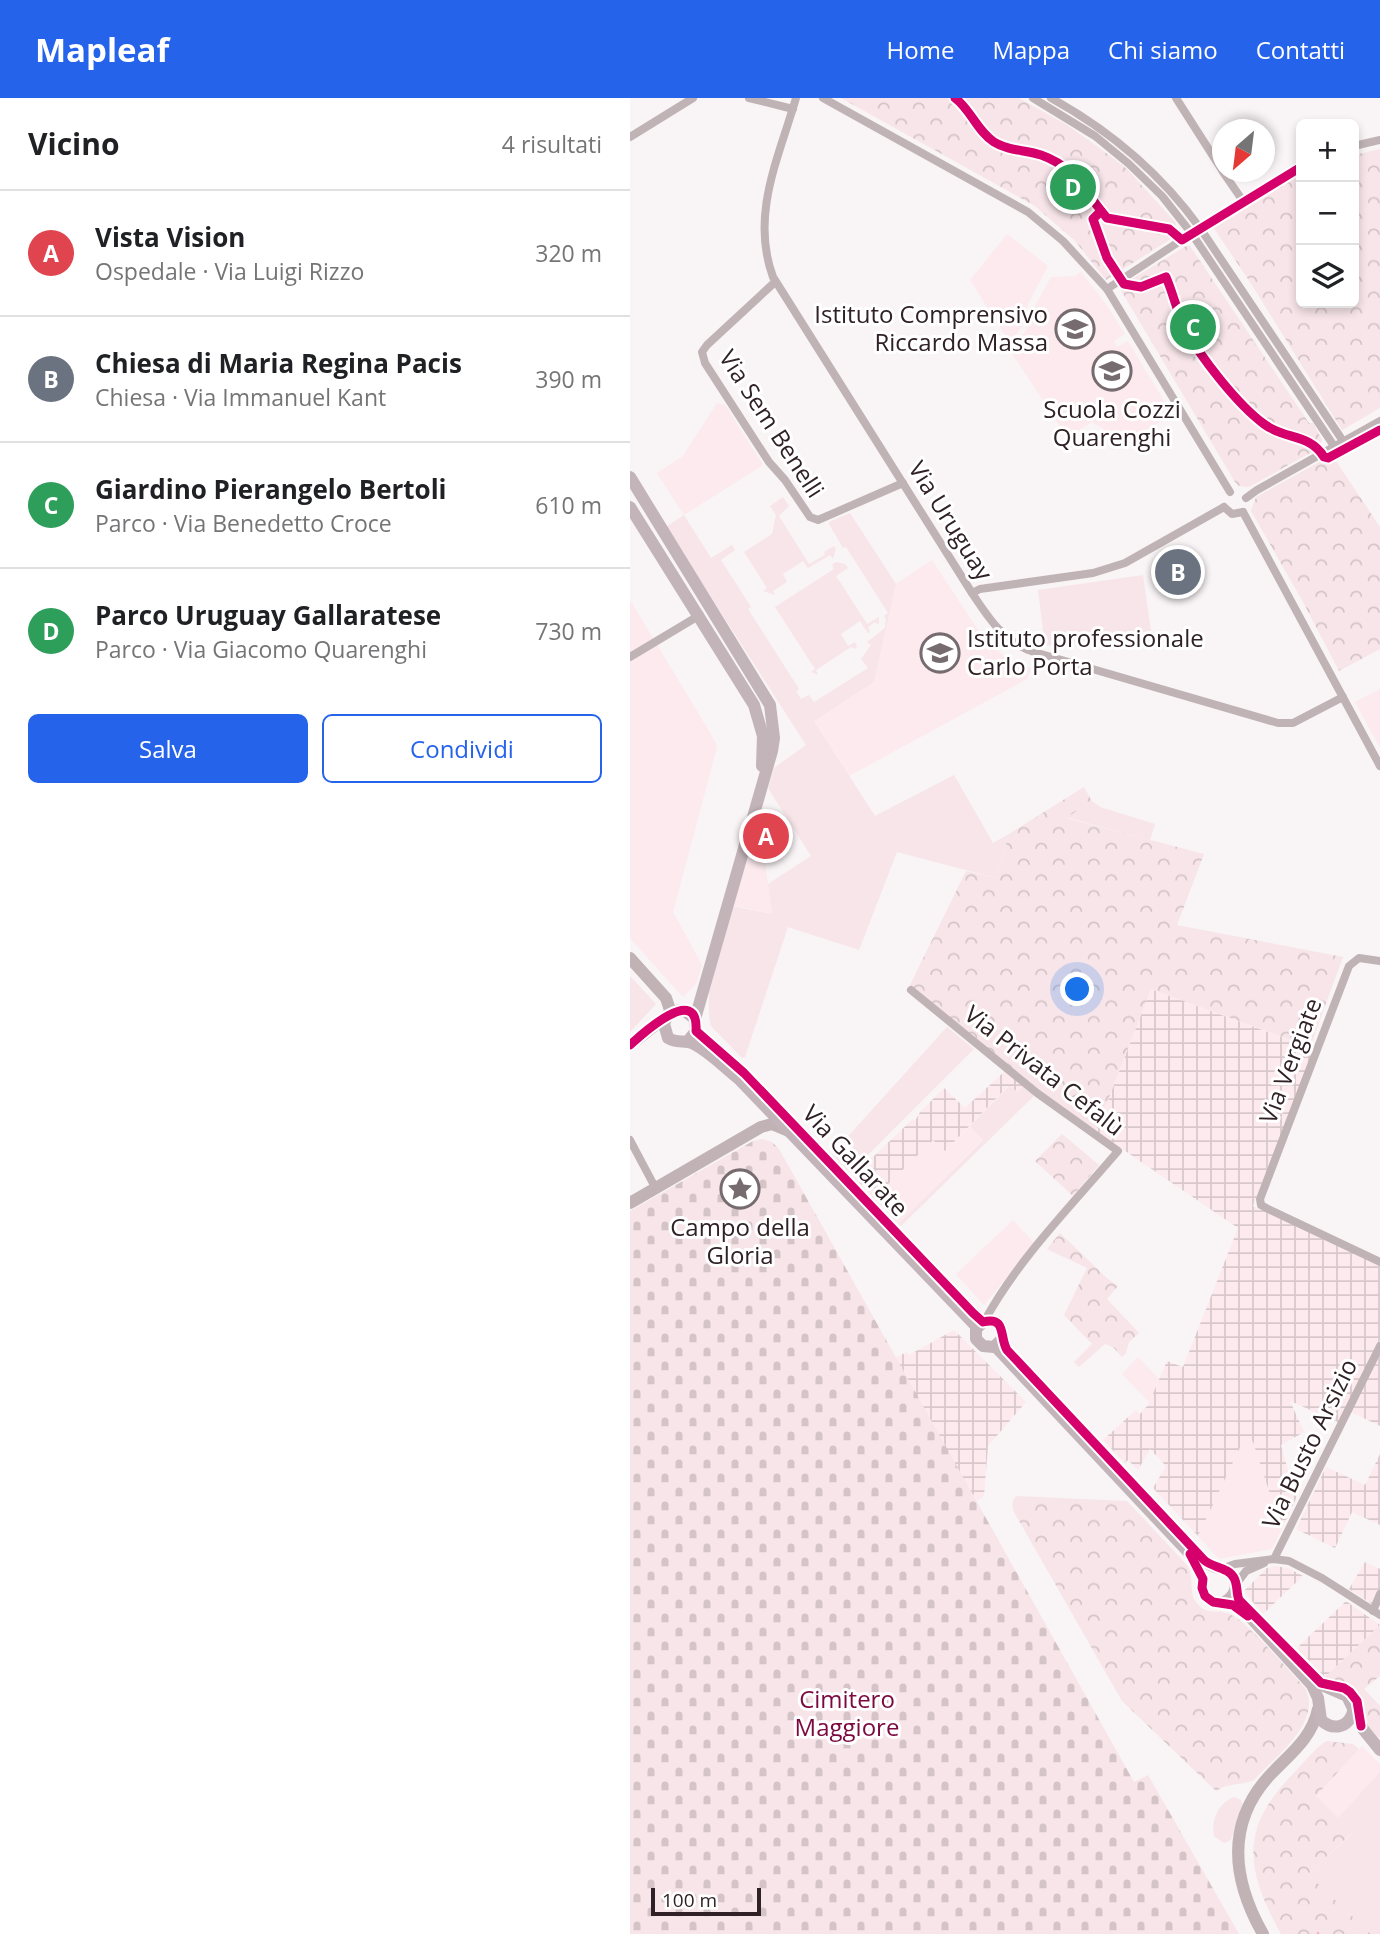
<!DOCTYPE html>
<html lang="it">
<meta charset="utf-8">
<style>
:root{--surface:#fff;--page:#f2f2f2;--text:#202124;--muted:#757577;--line:#e0e0e0;--accent:#2563eb}
body{margin:0;font-family:"Open Sans",sans-serif;background:var(--page);color:var(--text)}
.controls{position:absolute;right:21px;top:21px;display:grid;overflow:hidden;border-radius:10px;box-shadow:0 4px 10px #0003}
.controls button{width:63px;height:63px;display:grid;place-items:center;padding:0;border:0;border-bottom:2px solid var(--line);background:var(--surface);color:var(--text);font:35px sans-serif}
.compass{position:absolute;left:582px;top:21px;width:63px;height:63px;border-radius:50%;background:var(--surface);box-shadow:0 4px 10px #0003;rotate:208deg}
.scale{position:absolute;left:21px;bottom:18px;width:110px;box-sizing:border-box;padding-left:7px;border:4px solid #2f2125;border-top:0;font-size:19px;line-height:24px;white-space:nowrap;color:#2f2125;-webkit-text-stroke:5px #fff;paint-order:stroke}
.you{position:absolute;left:448px;top:892px;width:24px;height:24px;margin:-18px;border:5px solid #fff;border-radius:50%;background:#1a73e8;box-shadow:0 0 0 10px #1a73e833}
.badge{display:grid;place-items:center;width:46px;height:46px;border-radius:50%;background:var(--accent);color:#fff;font-size:23px;font-weight:700}
.pin{position:absolute;translate:-50% -50%;border:4px solid #fff;box-shadow:0 2px 7px #0006}
.list{margin:0;padding:0;list-style:none}
h2{display:flex;justify-content:space-between;align-items:center;height:91px;margin:0;padding:0 28px;font-size:30px}
h2 small{font-size:23px;font-weight:400;color:var(--muted)}
.list li{display:grid;grid-template-columns:46px 1fr auto;gap:21px;align-items:center;box-sizing:border-box;height:126px;padding:0 28px;border-top:2px solid var(--line)}
.list b{display:block;font-size:26px;white-space:nowrap}
.list p{margin:0;font-size:23px;white-space:nowrap;color:var(--muted)}
.list em{font-size:23px;font-style:normal;color:var(--muted)}
.actions{display:flex;gap:14px;padding:21px 28px}
.actions a{flex:1;padding:16px 0;border:2px solid var(--accent);border-radius:10px;text-align:center;font-size:24px;color:var(--accent)}
.actions .main{background:var(--accent);color:#fff}
.icon{flex:none;width:38px;height:38px;fill:none;stroke:currentColor;stroke-width:2;stroke-linecap:round;stroke-linejoin:round}
.map{position:relative;flex:none;width:750px;height:1836px;overflow:hidden}
header{display:flex;align-items:center;gap:42px;box-sizing:border-box;height:98px;padding:0 35px;background:var(--accent);color:#fff}
header strong{font-size:33px}
nav{display:flex;gap:38px;margin-inline-start:auto;font-size:24px}
main{display:flex}
aside{flex:1;background:var(--surface)}
.map>svg:first-child{display:block}
</style>
<header>
<strong>Mapleaf</strong>
<nav><a>Home</a><a>Mappa</a><a>Chi siamo</a><a>Contatti</a></nav>
</header>
<main>
<aside>
<h2>Vicino<small>4 risultati</small></h2>
<ul class="list">
<li><span class="badge" style="background:#e0444e">A</span><div><b>Vista Vision</b><p>Ospedale · Via Luigi Rizzo</p></div><em>320 m</em></li>
<li><span class="badge" style="background:#6b7280">B</span><div><b>Chiesa di Maria Regina Pacis</b><p>Chiesa · Via Immanuel Kant</p></div><em>390 m</em></li>
<li><span class="badge" style="background:#2e9e5b">C</span><div><b>Giardino Pierangelo Bertoli</b><p>Parco · Via Benedetto Croce</p></div><em>610 m</em></li>
<li><span class="badge" style="background:#2e9e5b">D</span><div><b>Parco Uruguay Gallaratese</b><p>Parco · Via Giacomo Quarenghi</p></div><em>730 m</em></li>
</ul>
<div class="actions"><a class="main">Salva</a><a>Condividi</a></div>
</aside>
<div class="map">
<svg width="750" height="1836" viewBox="0 0 750 1836">
<defs>
<pattern id="industrial-grid" width="8" height="8" patternUnits="userSpaceOnUse" patternTransform="scale(1.75)"><rect width="8" height="8" fill="#fceaee"/><path d="M0 4h8M4 0v8" fill="none" stroke="#d8c8cc"/></pattern>
<pattern id="forest-crowns" width="20" height="18" patternUnits="userSpaceOnUse" patternTransform="scale(1.75)"><rect width="20" height="18" fill="#f7e5e9"/><path d="M2 6a3 3 0 1 1 6 0M12 15a3 3 0 1 1 6 0" fill="none" stroke="#d4c4c8"/></pattern>
<pattern id="cemetery-stones" width="16" height="16" patternUnits="userSpaceOnUse" patternTransform="scale(1.75)"><rect width="16" height="16" fill="#f7e5e9"/><path d="M2 7V4a2 2 0 0 1 4 0v3zM10 15v-3a2 2 0 0 1 4 0v3z" fill="#d4c4c8"/></pattern>
</defs>
<rect width="100%" height="100%" fill="#f9f4f5"/>
<g fill="#fceaee">
<path d="M 377,136 L 418,168 L 398,206 L 394,225 L 380,245 L 340,182 Z"/>
<path d="M 451,174 L 475,205 L 495,236 L 484,243 L 487,249 L 498,243 L 542,316 L 495,345 L 462,324 L 437,339 L 381,254 L 401,225 L 405,208 L 421,179 L 445,178 Z"/>
<path d="M 87,305 L 95,307 L 133,367 L 54,417 L 27,375 L 53,358 Z"/>
<path d="M 302,462 L 354,541 L 377,560 L 401,570 L 397,581 L 219,678 L 184,622 L 244,584 L 266,486 Z"/>
<path d="M 0,502 L 82,638 L 87,649 L 43,814 L 72,867 L 66,886 L 53,899 L 0,840 Z"/>
<path d="M 750,591 L 750,650 L 725,604 Z"/>
<path d="M 112,756 L 135,763 L 142,816 L 97,806 Z"/>
<path d="M 340,1028 L 353,1041 L 268,1126 L 244,1100 L 303,1041 L 315,1053 Z"/>
<path d="M 383,1122 L 405,1146 L 354,1207 L 326,1176 Z"/>
<path d="M 508,1259 L 529,1281 L 519,1304 L 492,1276 Z"/>
<path d="M 615,1339 L 623,1344 L 648,1421 L 654,1426 L 642,1451 L 589,1461 L 568,1438 Z"/>
<path d="M 732,1648 L 750,1666 L 750,1674 L 708,1720 L 686,1698 Z"/>
</g>
<g fill="url(#industrial-grid)">
<path d="M 521,891 L 684,951 L 623,1108 L 750,1167 L 750,1242 L 710,1325 L 660,1303 L 674,1334 L 651,1347 L 660,1380 L 673,1386 L 654,1426 L 648,1421 L 623,1344 L 615,1339 L 568,1438 L 523,1390 L 536,1368 L 520,1351 L 508,1372 L 498,1362 L 495,1365 L 473,1342 L 506,1312 L 510,1316 L 518,1307 L 537,1263 L 553,1269 L 608,1130 L 466,1033 Z"/>
<path d="M 375,973 L 393,988 L 388,994 L 378,988 L 315,1053 L 303,1042 L 244,1100 L 223,1078 L 283,1021 L 285,1023 L 290,1014 L 314,990 L 335,1010 Z"/>
<path d="M 324,1232 L 396,1304 L 358,1348 L 354,1398 L 347,1403 L 343,1396 L 341,1397 L 265,1260 L 277,1254 L 279,1257 Z"/>
<path d="M 750,1250 L 750,1328 L 719,1313 Z"/>
<path d="M 750,1356 L 750,1427 L 722,1414 L 705,1450 L 666,1431 L 696,1369 L 735,1387 Z"/>
<path d="M 735,1464 L 750,1471 L 750,1496 L 745,1508 L 719,1491 Z"/>
<path d="M 645,1468 L 658,1470 L 673,1478 L 633,1516 L 614,1493 L 637,1470 Z"/>
<path d="M 716,1503 L 750,1527 L 695,1579 L 667,1550 Z"/>
</g>
<g fill="#f7e5e9">
<path d="M 153,399 L 159,408 L 149,418 L 179,466 L 195,457 L 194,454 L 204,448 L 206,451 L 203,461 L 200,457 L 178,470 L 173,463 L 153,476 L 157,484 L 143,493 L 145,497 L 133,493 L 137,490 L 114,454 L 142,436 L 146,417 L 140,408 Z"/>
<path d="M 220,415 L 266,486 L 244,584 L 184,623 L 245,718 L 324,677 L 363,745 L 379,736 L 366,780 L 267,754 L 229,852 L 158,829 L 115,959 L 112,960 L 81,928 L 79,919 L 79,890 L 102,808 L 142,816 L 138,786 L 181,758 L 138,690 L 144,670 L 176,647 L 36,429 L 54,417 L 81,460 L 102,447 L 105,452 L 91,462 L 121,509 L 118,511 L 169,591 L 166,593 L 171,601 L 179,597 L 184,604 L 238,570 L 231,561 L 241,547 L 237,544 L 255,530 L 256,521 L 254,518 L 258,515 L 216,449 L 213,450 L 199,426 L 199,424 Z"/>
<path d="M 206,464 L 215,466 L 218,470 L 206,478 L 237,526 L 249,519 L 249,527 L 245,524 L 238,529 L 240,534 L 238,535 L 230,523 L 211,536 L 218,548 L 225,544 L 227,548 L 225,551 L 221,549 L 186,572 L 188,577 L 181,574 L 185,571 L 145,509 L 204,471 L 202,467 Z"/>
<path d="M 513,477 L 521,533 L 415,548 L 408,492 Z"/>
<path d="M 462,703 L 470,709 L 525,726 L 520,742 L 435,719 Z"/>
<path d="M 0,878 L 26,906 L 0,934 Z"/>
<path d="M 317,929 L 344,951 L 220,1075 L 202,1056 Z"/>
<path d="M 379,988 L 388,994 L 393,988 L 405,997 L 271,1128 L 268,1126 L 353,1042 L 340,1028 Z"/>
<path d="M 750,1674 L 750,1836 L 741,1836 L 678,1776 L 723,1735 L 708,1720 Z"/>
<path d="M 604,1699 L 611,1702 L 612,1707 L 601,1742 L 594,1745 L 584,1738 C 581,1722 588,1705 604,1699 Z"/>
</g>
<g fill="url(#forest-crowns)">
<path d="M 211,0 L 389,0 L 437,27 L 479,57 L 497,71 L 546,125 L 544,139 L 476,182 L 445,143 L 405,108 Z"/>
<path d="M 750,51 L 750,310 L 712,332 L 620,184 L 583,129 L 671,77 L 671,205 L 724,205 L 724,57 Z"/>
<path d="M 556,148 L 560,148 L 679,325 L 683,325 L 692,342 L 689,350 L 619,389 L 609,388 L 605,384 L 489,189 Z"/>
<path d="M 704,360 L 750,429 L 750,551 L 709,573 L 673,504 L 621,413 L 626,399 L 695,361 Z"/>
<path d="M 454,689 L 462,703 L 436,720 L 574,756 L 547,827 L 713,859 L 680,949 L 521,891 L 466,1033 L 410,993 L 280,887 L 336,773 L 366,780 L 379,736 Z"/>
<path d="M 432,1036 L 469,1067 L 443,1098 L 405,1063 Z"/>
<path d="M 430,1135 L 478,1181 L 488,1188 L 477,1201 L 509,1235 L 499,1244 L 496,1255 L 492,1259 L 483,1249 L 475,1246 L 449,1269 L 444,1264 L 462,1246 L 434,1217 L 457,1170 L 417,1151 Z"/>
<path d="M 387,1398 L 497,1403 L 557,1467 C 565,1479 558,1493 566,1504 C 576,1519 588,1510 600,1516 C 621,1527 657,1571 675,1590 C 693,1624 645,1659 624,1682 C 611,1688 599,1684 586,1693 L 492,1603 L 384,1414 C 382,1407 381,1403 387,1398 Z"/>
<path d="M 750,1527 L 750,1578 L 734,1591 L 750,1608 L 750,1641 L 733,1623 L 728,1603 L 719,1591 L 701,1584 L 695,1579 Z"/>
<path d="M 696,1643 L 723,1646 L 729,1651 L 686,1698 L 723,1734 L 678,1776 L 741,1836 L 651,1836 C 617,1774 608,1733 661,1678 C 672,1667 683,1652 696,1643 Z"/>
</g>
<path fill="url(#cemetery-stones)" d="M 132,1041 L 142,1044 L 149,1051 L 504,1684 L 518,1677 L 609,1836 L 0,1836 L 0,1113 L 123,1043 Z"/>
<g fill="none" stroke-linecap="round" stroke-linejoin="round">
<path stroke="#f8b4c8" stroke-width="2.5" d="M 688,1835 L 688,1836"/>
<g stroke="#c0b3b6" stroke-width="8">
<path d="M 119,0 L 163,11"/>
<path d="M 166,0 C 149,59 120,117 143,179 L 342,495 C 359,521 374,544 404,554 L 648,625 L 663,625 L 713,599"/>
<path d="M 193,0 L 398,114 L 433,143 L 477,191 L 600,394"/>
<path d="M 403,0 L 465,38 L 499,66 L 532,98 L 562,136 L 704,348"/>
<path d="M 421,0 C 479,32 531,76 570,130 L 713,343"/>
<path d="M 546,0 L 592,72"/>
<path d="M 0,39 L 63,0"/>
<path d="M 724,48 L 750,42"/>
<path d="M 593,74 L 613,103"/>
<path d="M 145,184 L 77,247 L 72,254 L 75,265 L 139,364 L 155,382 L 180,419 L 188,422 L 273,385"/>
<path d="M 477,191 L 579,124 L 671,69"/>
<path d="M 616,400 L 627,392 L 750,323"/>
<path d="M 594,409 L 602,416 L 613,414"/>
<path d="M 613,414 L 750,668"/>
<path d="M 342,495 L 350,491 L 463,475 L 495,465 L 594,409"/>
<path d="M 0,559 L 70,517"/>
<path d="M 750,863 L 729,860 L 719,868 L 630,1101 L 631,1107 L 638,1111 L 750,1164"/>
<path d="M 281,892 L 407,995 L 488,1053 C 442,1107 389,1160 355,1222"/>
<path d="M 0,1042 L 26,1091"/>
<path d="M 644,1461 L 750,1248"/>
<path d="M 591,1471 L 605,1466 L 644,1461 L 659,1463 L 692,1480 L 750,1517"/>
<path d="M 607,1485 L 616,1473 L 634,1465"/>
<path d="M 743,1513 L 750,1496"/>
</g>
<g stroke="#c0b2b5" stroke-width="12">
<path d="M 0,860 L 36,900 L 41,915"/>
<path d="M 0,947 L 38,917"/>
<path d="M 0,1105 L 131,1029 L 142,1026 L 161,1034"/>
<path d="M 633,1836 C 602,1781 595,1725 641,1676 C 660,1656 682,1640 688,1611"/>
</g>
<g stroke="#c2b4b9" stroke-width="12">
<path d="M 0,379 L 140,607 L 144,640 L 142,653 L 65,921"/>
<path d="M 0,409 L 124,607 L 133,638 L 132,668"/>
<path d="M 66,933 L 113,974"/>
<path d="M 58,943 L 66,933 L 65,921 L 55,913 C 44,911 37,916 34,926 L 38,940 C 47,946 55,941 64,946 C 81,955 95,970 109,981 L 347,1229"/>
<path d="M 372,1241 L 364,1249 L 353,1248 L 346,1241 L 346,1231 L 355,1222 L 367,1224 C 376,1234 369,1244 380,1256"/>
<path d="M 365,1248 L 562,1458 L 573,1481 L 572,1490 L 575,1498 L 583,1504 L 603,1507 L 622,1521 L 682,1587 L 688,1600 L 691,1622 C 703,1633 718,1630 723,1614"/>
<path d="M 563,1450 C 568,1456 572,1462 579,1466 C 585,1470 593,1470 599,1474 C 612,1485 605,1500 592,1505"/>
<path d="M 681,1575 L 694,1588 L 717,1598 L 733,1631 L 750,1652"/>
</g>
<g stroke="#fff" stroke-width="13">
<g id="cycleway">
<path d="M 325,0 C 341,12 347,33 364,44 C 378,53 396,52 411,57 C 446,69 455,95 477,120 L 539,131 L 552,142 L 671,69"/>
<path d="M 471,113 L 463,121 L 477,160 L 494,186 L 511,189 L 536,179 C 543,195 547,214 555,230 C 570,259 608,307 634,326 C 655,342 679,335 694,359 L 698,360 L 750,332"/>
<path d="M 0,947 C 12,936 69,884 66,933 L 114,975 L 343,1215 L 353,1224 C 377,1218 369,1239 377,1252 L 574,1462 C 583,1470 598,1469 604,1480 C 608,1487 606,1495 609,1502 L 691,1585 L 714,1590 L 720,1594 L 727,1603 L 731,1628"/>
<path d="M 560,1456 L 573,1481 L 572,1490 L 575,1498 L 583,1504 L 603,1507 L 618,1518"/>
</g>
</g>
<use href="#cycleway" stroke="#d6006c" stroke-width="9"/>
</g>
<defs>
<g id="school-ring" transform="scale(2.0125)"><circle r="9.5" fill="#fff" stroke="#766b6e" stroke-width="1.5"/><path d="M0-5L7-2L0 1L-7-2ZM-4 1L0 2.5L4 1V4Q0 6-4 4Z" fill="#766b6e"/></g>
<g id="sight-ring" transform="scale(2.0125)"><circle r="9.5" fill="#fff" stroke="#766b6e" stroke-width="1.5"/><path d="M0-6L1.8-2.2L6-1.7L2.9 1.2L3.7 5.4L0 3.3L-3.7 5.4L-2.9 1.2L-6-1.7L-1.8-2.2Z" fill="#766b6e"/></g>
</defs>
<g fill-rule="evenodd">
<use href="#school-ring" x="445" y="231"/>
<use href="#school-ring" x="482" y="273"/>
<use href="#school-ring" x="310" y="555"/>
<use href="#sight-ring" x="110" y="1091"/>
</g>
<g text-anchor="middle" stroke-width="6" stroke-linejoin="round" paint-order="stroke">
<g font-size="24" fill="#2f2125" stroke="#fff">
<text x="418" y="225" text-anchor="end">Istituto Comprensivo<tspan x="418" dy="28">Riccardo Massa</tspan></text>
<text x="482" y="320">Scuola Cozzi<tspan x="482" dy="28">Quarenghi</tspan></text>
<text x="337" y="549" text-anchor="start">Istituto professionale<tspan x="337" dy="28">Carlo Porta</tspan></text>
<text x="110" y="1138">Campo della<tspan x="110" dy="28">Gloria</tspan></text>
</g>
<g font-size="24" fill="#2f2125" stroke="#fff">
<text transform="translate(141 326) rotate(57)" y="8">Via Sem Benelli</text>
<text transform="translate(320 423) rotate(58)" y="8">Via Uruguay</text>
<text transform="translate(661 963) rotate(-69)" y="8">Via Vergiate</text>
<text transform="translate(414 973) rotate(38)" y="8">Via Privata Cefalù</text>
<text transform="translate(225 1063) rotate(47)" y="8">Via Gallarate</text>
<text transform="translate(680 1346) rotate(-64)" y="8">Via Busto Arsizio</text>
</g>
<g font-size="24" fill="#7b083f" stroke="#fff">
<text x="217" y="1610">Cimitero<tspan x="217" dy="28">Maggiore</tspan></text>
</g>
</g>
</svg>
<div class="controls">
<button>+</button>
<button>−</button>
<button><svg class="icon" aria-label="layers" viewBox="0 0 24 24"><path d="M12 4l9 5-9 5-9-5zM3 14l9 5 9-5"/></svg></button>
</div>
<svg class="compass" viewBox="-18 -18 36 36"><path d="M0-13l5 13h-10z" fill="#e53935"/><path d="M0 13l5-13h-10z" fill="#757577"/></svg>
<div class="scale">100 m</div>
<div class="you"></div>
<div class="pin badge" style="left:136px;top:738px;background:#e0444e">A</div>
<div class="pin badge" style="left:548px;top:474px;background:#6b7280">B</div>
<div class="pin badge" style="left:563px;top:229px;background:#2e9e5b">C</div>
<div class="pin badge" style="left:443px;top:89px;background:#2e9e5b">D</div>
</div>
</main>
